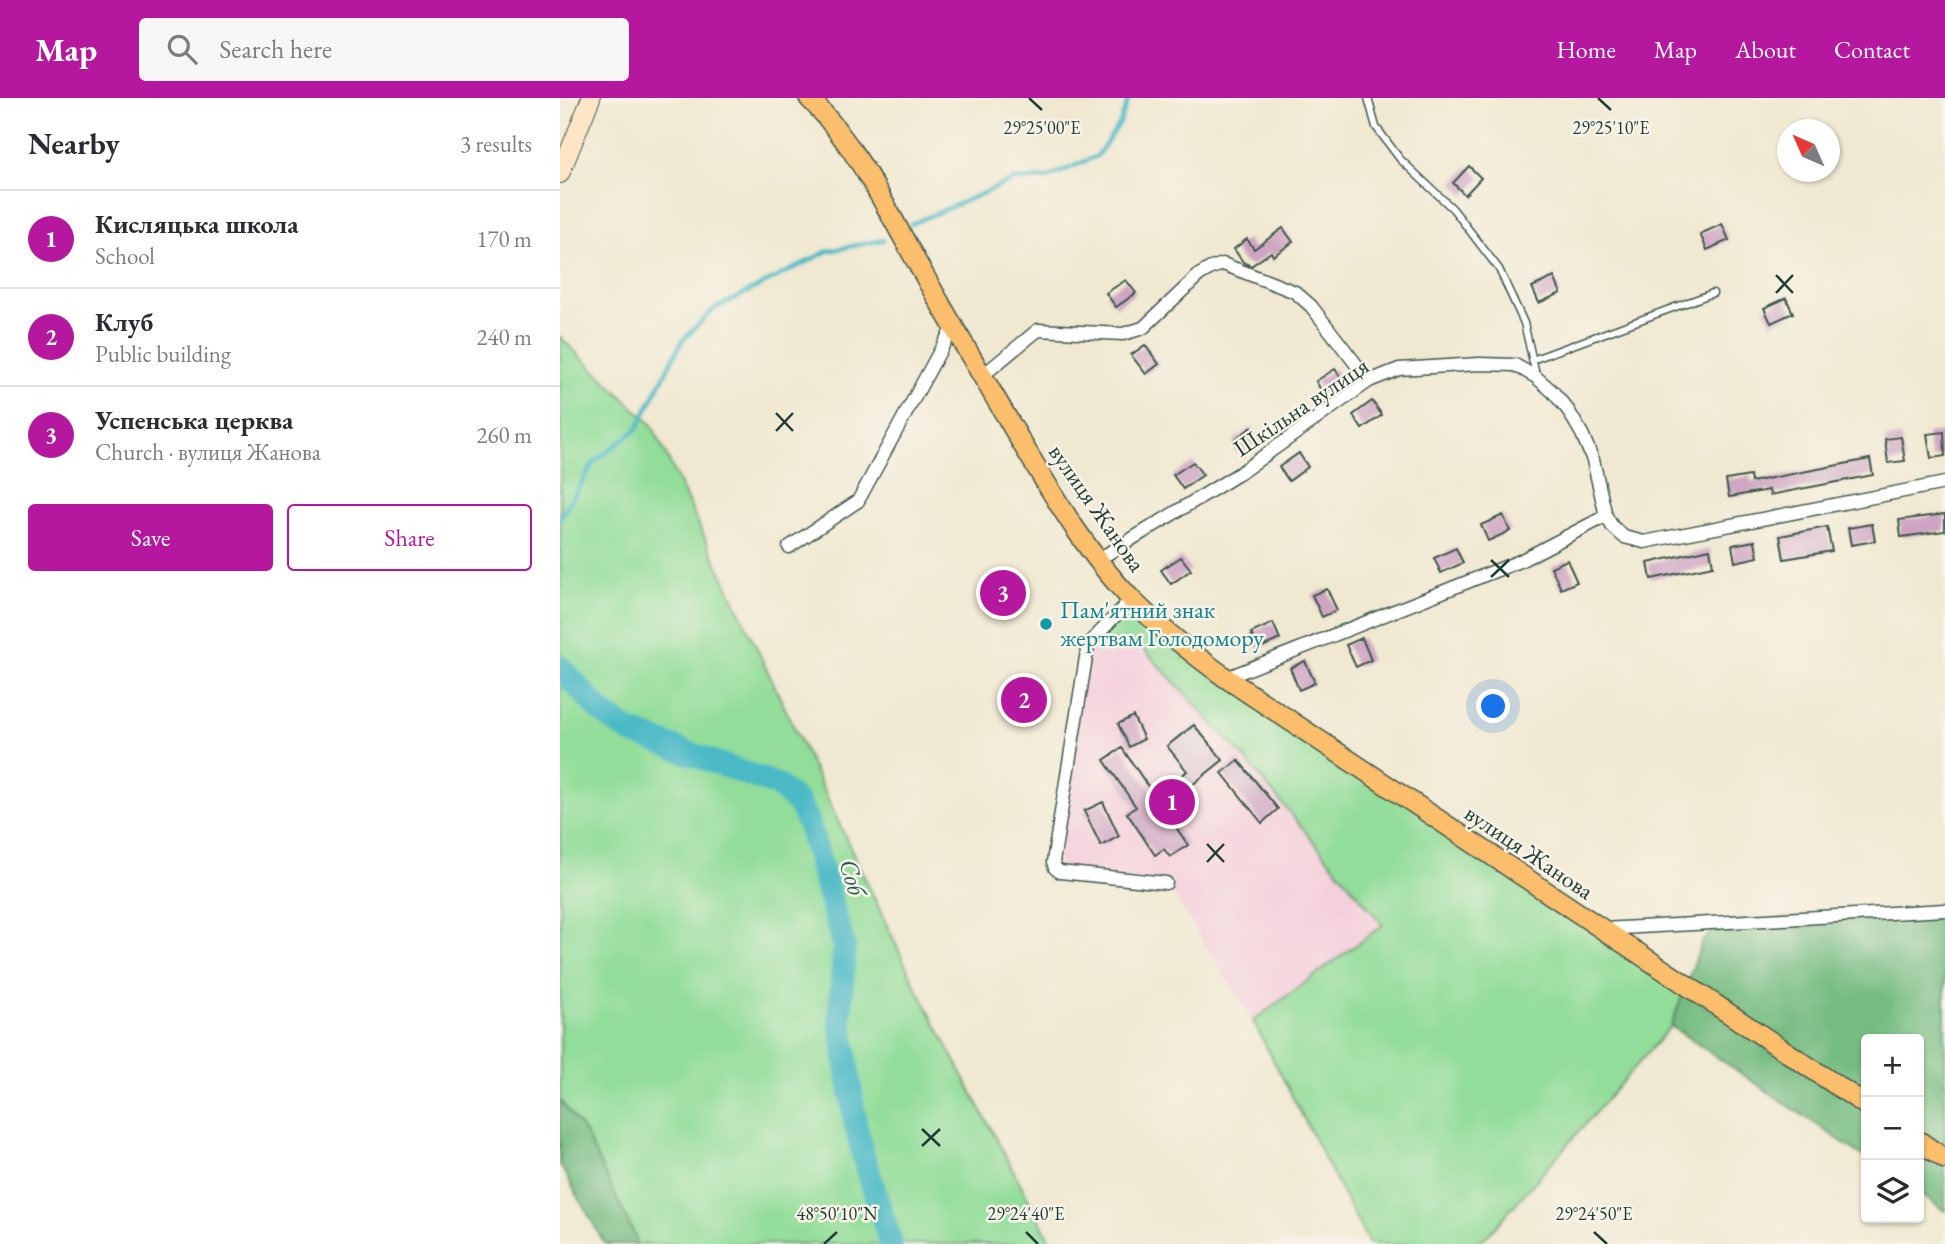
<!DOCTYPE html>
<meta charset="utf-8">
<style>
:root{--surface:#fff;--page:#f7f7f7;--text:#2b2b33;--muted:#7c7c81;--line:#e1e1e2;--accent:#b5179e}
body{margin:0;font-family:"EB Garamond",serif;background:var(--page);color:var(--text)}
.controls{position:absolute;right:21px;bottom:21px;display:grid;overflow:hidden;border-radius:7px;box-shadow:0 2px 5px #0004}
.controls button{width:63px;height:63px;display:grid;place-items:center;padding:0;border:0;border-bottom:2px solid var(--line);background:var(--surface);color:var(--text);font:35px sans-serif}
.compass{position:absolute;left:1217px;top:21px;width:63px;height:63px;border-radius:50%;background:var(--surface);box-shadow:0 2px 5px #0004;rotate:315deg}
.you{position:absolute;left:934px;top:609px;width:24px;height:24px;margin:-18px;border:5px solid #fff;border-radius:50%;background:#1a73e8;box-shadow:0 0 0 10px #1a73e833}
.badge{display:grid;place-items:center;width:46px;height:46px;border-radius:50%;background:var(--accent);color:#fff;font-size:23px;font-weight:700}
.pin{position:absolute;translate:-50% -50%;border:4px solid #fff;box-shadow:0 2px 7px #0006}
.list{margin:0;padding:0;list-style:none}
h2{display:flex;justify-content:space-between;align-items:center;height:91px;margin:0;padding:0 28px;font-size:30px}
h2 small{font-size:23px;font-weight:400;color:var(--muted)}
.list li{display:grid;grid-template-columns:46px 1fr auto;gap:21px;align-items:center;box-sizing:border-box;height:98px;padding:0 28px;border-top:2px solid var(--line)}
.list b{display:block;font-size:26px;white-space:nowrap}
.list p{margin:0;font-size:23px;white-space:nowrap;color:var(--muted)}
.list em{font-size:23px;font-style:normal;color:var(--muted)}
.actions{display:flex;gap:14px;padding:21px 28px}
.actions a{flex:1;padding:16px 0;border:2px solid var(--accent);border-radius:7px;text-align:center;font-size:24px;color:var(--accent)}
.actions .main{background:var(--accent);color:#fff}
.icon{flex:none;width:38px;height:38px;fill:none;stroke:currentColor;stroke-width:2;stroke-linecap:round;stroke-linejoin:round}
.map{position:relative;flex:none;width:1385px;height:1146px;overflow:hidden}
header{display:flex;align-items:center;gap:42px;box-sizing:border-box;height:98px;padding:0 35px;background:var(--accent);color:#fff}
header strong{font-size:33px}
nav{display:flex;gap:38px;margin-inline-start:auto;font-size:24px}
.search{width:490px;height:63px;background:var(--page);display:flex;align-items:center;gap:18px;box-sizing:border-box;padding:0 24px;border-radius:7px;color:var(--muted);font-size:26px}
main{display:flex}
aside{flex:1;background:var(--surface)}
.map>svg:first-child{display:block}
</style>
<header>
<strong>Map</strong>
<div class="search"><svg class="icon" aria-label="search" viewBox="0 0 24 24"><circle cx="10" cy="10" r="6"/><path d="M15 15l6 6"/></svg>Search here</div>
<nav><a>Home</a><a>Map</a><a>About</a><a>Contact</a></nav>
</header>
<main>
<aside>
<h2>Nearby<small>3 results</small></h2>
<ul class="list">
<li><span class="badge">1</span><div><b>Кисляцька школа</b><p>School</p></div><em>170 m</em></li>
<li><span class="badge">2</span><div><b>Клуб</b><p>Public building</p></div><em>240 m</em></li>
<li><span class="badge">3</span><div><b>Успенська церква</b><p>Church · вулиця Жанова</p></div><em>260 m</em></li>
</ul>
<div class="actions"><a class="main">Save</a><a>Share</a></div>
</aside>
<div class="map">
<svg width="1385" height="1146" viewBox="0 0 1385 1146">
<rect width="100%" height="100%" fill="#f7f3e8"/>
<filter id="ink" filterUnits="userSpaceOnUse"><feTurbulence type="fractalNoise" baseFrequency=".0143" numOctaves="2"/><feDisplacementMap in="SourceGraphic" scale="14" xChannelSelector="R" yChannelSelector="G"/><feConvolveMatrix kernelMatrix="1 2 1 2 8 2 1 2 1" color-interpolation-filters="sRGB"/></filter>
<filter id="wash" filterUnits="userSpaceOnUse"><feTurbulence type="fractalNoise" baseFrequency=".00686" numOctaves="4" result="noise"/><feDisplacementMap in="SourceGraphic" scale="28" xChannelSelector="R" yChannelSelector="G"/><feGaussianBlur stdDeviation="1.57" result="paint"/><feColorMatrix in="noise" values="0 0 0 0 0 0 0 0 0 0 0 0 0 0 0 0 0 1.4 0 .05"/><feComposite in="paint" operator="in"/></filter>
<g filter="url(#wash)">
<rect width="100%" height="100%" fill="#f0e8d0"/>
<path fill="#f5cfdc" d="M 562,542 L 576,544 L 682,657 L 823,827 L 693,923 L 606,785 L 497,772 L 528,547 Z"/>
<g fill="#92dd99" stroke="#588d66" stroke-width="2">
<path d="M 0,239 L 92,327 L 354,885 L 492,1146 L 58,1146 L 0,1041 Z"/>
<path d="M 571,501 L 619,546 L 1126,887 L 1111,928 L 929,1136 L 915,1146 L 809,1146 L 693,923 L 823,827 L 682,657 L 577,544 L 562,542 L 528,547 Z"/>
</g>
<g fill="#75bc81" stroke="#4a7c5a" stroke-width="2">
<path d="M 1385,812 L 1385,1113 L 1359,1095 L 1359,941 L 1306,941 L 1306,1060 L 1111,928 L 1142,844 L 1161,824 Z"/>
<path d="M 0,1002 L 24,1033 L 76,1140 L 75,1146 L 45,1146 L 0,1067 Z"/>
</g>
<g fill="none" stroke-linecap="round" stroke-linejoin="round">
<g stroke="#4cbac6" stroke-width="4.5">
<path d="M 351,126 L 454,82 L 487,80 L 537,58 L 560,25 L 569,0"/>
<path d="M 0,420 L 34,364 L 77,331 L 122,243 L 154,211 L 268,153 L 323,142"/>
</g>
<path stroke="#4cbac6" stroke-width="24" d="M 0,569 L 39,612 L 69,633 L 217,687 L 239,706 L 249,727 L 284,849 L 280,919 L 295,1024 L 303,1057 L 331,1146"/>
</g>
<g id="blocks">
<g fill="#cea4c2">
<path d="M 909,68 L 921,80 L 905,97 L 893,85 Z"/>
<path d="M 1162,126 L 1169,142 L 1147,152 L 1140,136 Z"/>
<path d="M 723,130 L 733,144 L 713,158 L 711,154 L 691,168 L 683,164 L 674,151 L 687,141 L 694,151 Z"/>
<path d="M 994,179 L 1001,195 L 979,205 L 972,189 Z"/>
<path d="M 566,182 L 576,195 L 556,209 L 546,195 Z"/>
<path d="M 1226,200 L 1233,215 L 1211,225 L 1204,210 Z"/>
<path d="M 585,247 L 599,266 L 586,276 L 571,257 Z"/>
<path d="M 775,271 L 783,283 L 763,296 L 756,283 Z"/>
<path d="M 812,303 L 822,317 L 802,331 L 793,317 Z"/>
<path d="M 692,329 L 702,343 L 682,357 L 673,343 Z"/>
<path d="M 1384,334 L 1385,358 L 1371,360 L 1367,336 Z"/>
<path d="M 1341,339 L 1345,363 L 1328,365 L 1325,341 Z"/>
<path d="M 739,355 L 748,369 L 729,383 L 719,369 Z"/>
<path d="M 1310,361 L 1313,377 L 1210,397 L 1209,392 L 1169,399 L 1166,382 L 1190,378 L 1191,384 Z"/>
<path d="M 633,364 L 643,377 L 623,391 L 613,377 Z"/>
<path d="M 1385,416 L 1385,433 L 1341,439 L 1339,422 Z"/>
<path d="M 943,417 L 950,433 L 928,443 L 921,427 Z"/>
<path d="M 1312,426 L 1315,443 L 1291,447 L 1288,430 Z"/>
<path d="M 1267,429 L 1272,453 L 1224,461 L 1220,438 Z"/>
<path d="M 1195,443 L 1198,459 L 1175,464 L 1172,447 Z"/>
<path d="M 896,450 L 903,465 L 881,475 L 874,460 Z"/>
<path d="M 1150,451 L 1153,468 L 1091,481 L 1088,465 Z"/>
<path d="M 621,459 L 631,472 L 611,486 L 601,472 Z"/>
<path d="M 1007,462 L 1017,484 L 1001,491 L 991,469 Z"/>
<path d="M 438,474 L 445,482 L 451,477 L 458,486 L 452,490 L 459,498 L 448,508 L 428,483 Z"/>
<path d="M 767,491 L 777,512 L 762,519 L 752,497 Z"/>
<path d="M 713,525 L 720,541 L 698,551 L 691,535 Z"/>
<path d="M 802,540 L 811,562 L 796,569 L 786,547 Z"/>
<path d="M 745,563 L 755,585 L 739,592 L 730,570 Z"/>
<path d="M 460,582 L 482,608 L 467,622 L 445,596 Z"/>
<path d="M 573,618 L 584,641 L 569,649 L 558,626 Z"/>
<path d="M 634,627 L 663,662 L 622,695 L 613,685 L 627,673 L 607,648 Z"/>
<path d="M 562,650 L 628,747 L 610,759 L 604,751 L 595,757 L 567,715 L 576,709 L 544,662 Z"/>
<path d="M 678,662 L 718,711 L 702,725 L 662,675 Z"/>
<path d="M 543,704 L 559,738 L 541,748 L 524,713 Z"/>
</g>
</g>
</g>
<g filter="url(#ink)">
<use href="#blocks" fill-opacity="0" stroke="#3e574b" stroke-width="2"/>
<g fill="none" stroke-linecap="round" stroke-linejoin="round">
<g stroke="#3e574b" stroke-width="9">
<g id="lane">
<path d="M 808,0 L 816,29 L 840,61 L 893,111 L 939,171 L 964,225 L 976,277"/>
<path d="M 972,262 L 1153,195"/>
</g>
</g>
<g stroke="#3e574b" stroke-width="15">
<g id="street">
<path d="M 422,278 L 478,232 L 563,236 L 583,230 L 639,177 L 651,170 L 663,166 L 735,194 L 751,208 L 809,283"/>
<path d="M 229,449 L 298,403 L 393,229"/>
<path d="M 539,461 L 680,375 L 809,283 L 839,271 L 919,266 L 955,267 L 976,279 L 993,294 L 1008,312 L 1022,336 L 1033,362 L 1046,418 L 1052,428 L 1064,439 L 1084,444 L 1385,385"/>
<path d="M 571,501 L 528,547 L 493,764 L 495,770 L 500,774 L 606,785"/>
<path d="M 666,580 L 960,463 L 1046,418"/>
<path d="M 1043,831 L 1385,812"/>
</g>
</g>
<g stroke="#3e574b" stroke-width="20">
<path id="secondary" d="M 0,76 L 31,0"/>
</g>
<g stroke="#3e574b" stroke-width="22">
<g id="primary">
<path d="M 249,0 C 299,50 329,116 364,177 C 395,233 428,287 460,342 C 493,397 527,456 572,502 C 601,531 633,556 666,580 L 1306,1007"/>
<path d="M 1359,1043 L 1385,1061"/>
</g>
</g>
<use href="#lane" stroke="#fff" stroke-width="6"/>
<use href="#street" stroke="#fff" stroke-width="12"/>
<use href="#secondary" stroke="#fde5c5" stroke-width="18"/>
<use href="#primary" stroke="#fabe6d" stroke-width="19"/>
</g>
</g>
<path fill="none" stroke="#1f3d34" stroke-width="2.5" d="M 469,0 L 482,12M 1038,0 L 1051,12M 1216,177 L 1233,195M 1216,195 L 1233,177M 216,315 L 233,333M 216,333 L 233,315M 931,462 L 949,479M 931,479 L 949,462M 647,746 L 664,764M 647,764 L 664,746M 362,1031 L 380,1048M 362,1048 L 380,1031M 466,1134 L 478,1146M 1034,1134 L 1047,1146M 264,1146 L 277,1134"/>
<circle fill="#0f9aa8" stroke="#f7f3e8" stroke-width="2.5" cx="486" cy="526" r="7"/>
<g text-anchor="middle" stroke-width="5" stroke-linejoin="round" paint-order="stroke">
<g font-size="24" fill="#1f3d34" stroke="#f7f3e8">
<text transform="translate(741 309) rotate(-34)" y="8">Шкільна вулиця</text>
<text transform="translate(537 410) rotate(55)" y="8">вулиця Жанова</text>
<text transform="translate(969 754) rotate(34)" y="8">вулиця Жанова</text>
</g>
<g font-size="24" fill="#0d838f" stroke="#f7f3e8" text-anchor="start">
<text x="500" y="520">Пам'ятний знак<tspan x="500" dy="28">жертвам Голодомору</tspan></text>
</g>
<g font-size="26" font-style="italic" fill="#2a5c58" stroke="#f7f3e8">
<text transform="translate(293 779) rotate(73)" y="9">Соб</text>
</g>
</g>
<g font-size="18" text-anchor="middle" fill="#1f3d34" stroke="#f7f3e8" stroke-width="5" stroke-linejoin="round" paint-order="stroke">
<text x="482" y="36">29°25'00"E</text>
<text x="1051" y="36">29°25'10"E</text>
<text x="277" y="1122">48°50'10"N</text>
<text x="466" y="1122">29°24'40"E</text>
<text x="1034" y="1122">29°24'50"E</text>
</g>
</svg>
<div class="controls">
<button>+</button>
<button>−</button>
<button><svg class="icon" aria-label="layers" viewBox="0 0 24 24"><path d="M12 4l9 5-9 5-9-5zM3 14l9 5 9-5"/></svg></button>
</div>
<svg class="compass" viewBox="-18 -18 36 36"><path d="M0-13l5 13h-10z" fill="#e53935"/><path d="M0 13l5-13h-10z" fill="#7c7c81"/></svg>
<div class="you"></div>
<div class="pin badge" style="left:612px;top:704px">1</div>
<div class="pin badge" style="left:464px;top:602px">2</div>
<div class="pin badge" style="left:443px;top:495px">3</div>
</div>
</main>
